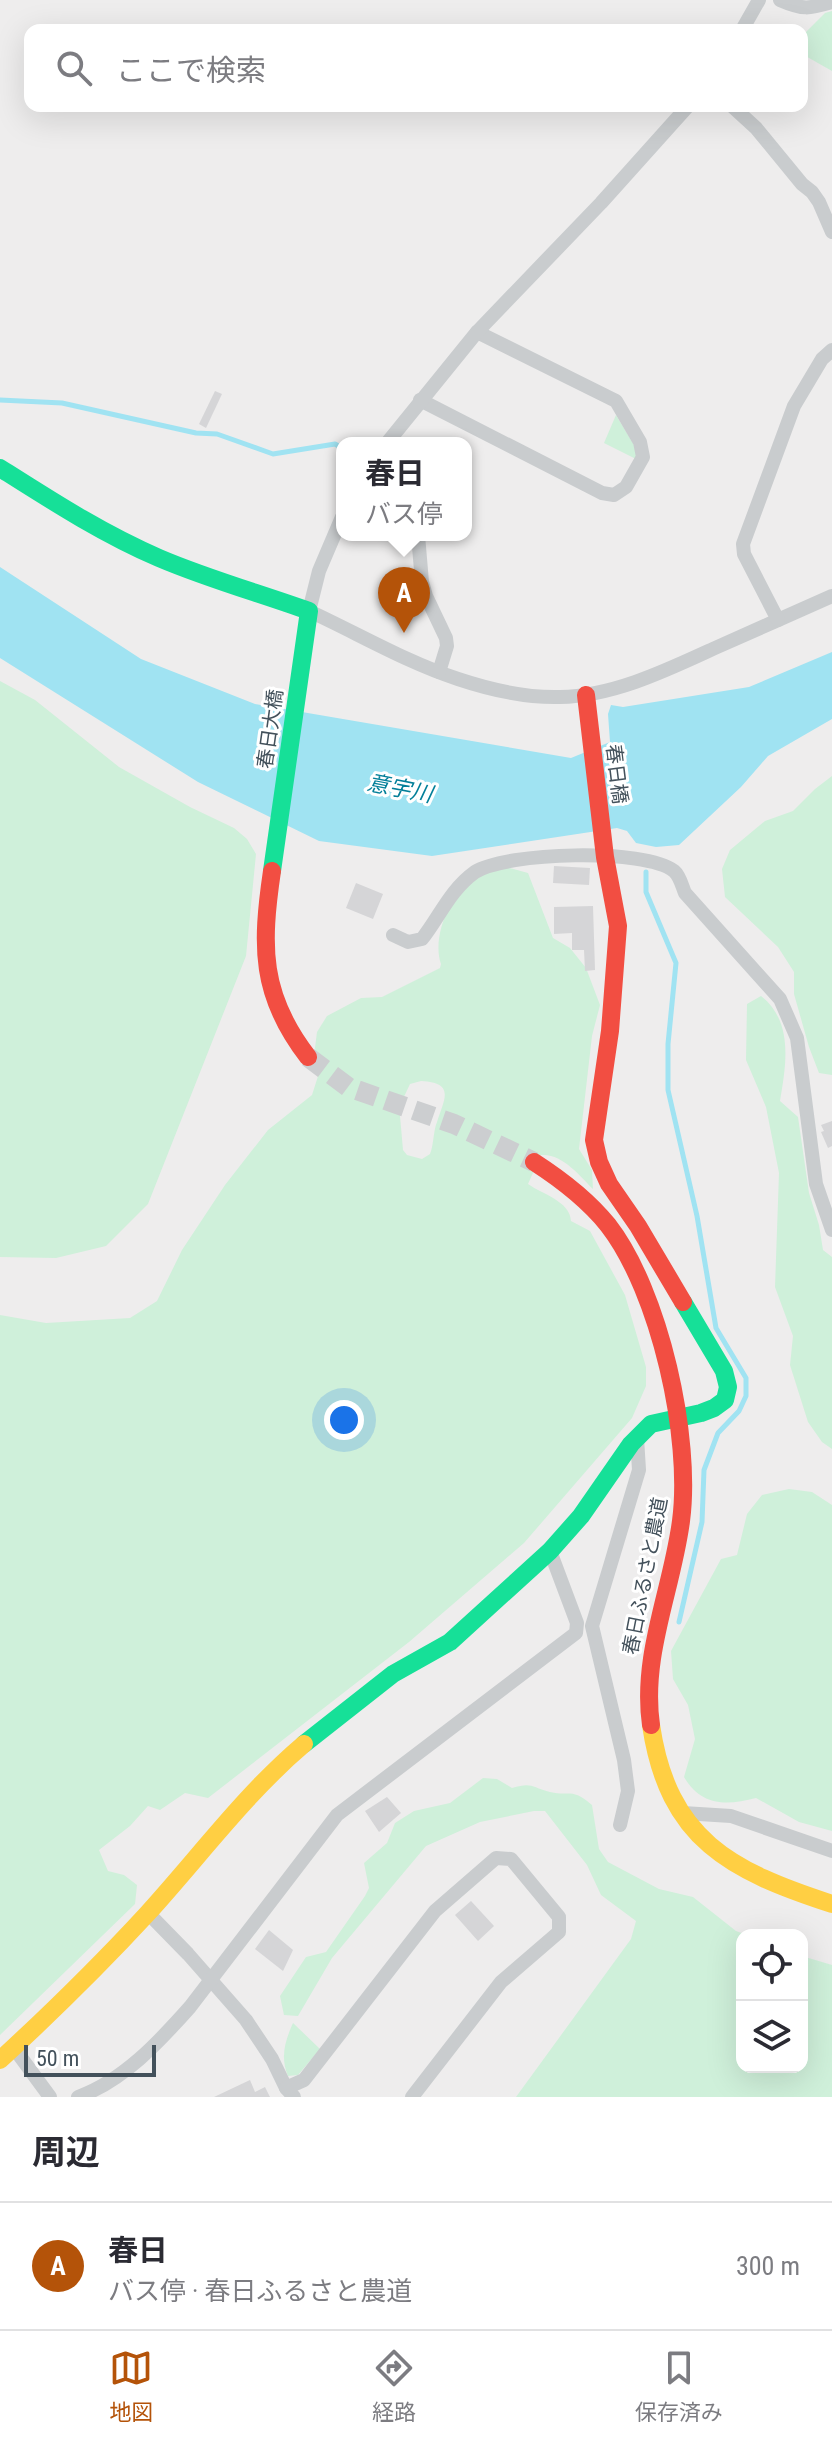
<!DOCTYPE html>
<html lang="ja">
<meta charset="utf-8">
<style>
:root{--surface:#fff;--page:#f2f2f3;--text:#2b2b33;--muted:#7c7c81;--line:#e1e1e2;--accent:#b45309}
body{margin:0;font-family:"Roboto Condensed","Noto Sans JP",sans-serif;background:var(--page);color:var(--text)}
.controls{position:absolute;right:24px;bottom:24px;display:grid;overflow:hidden;border-radius:16px;box-shadow:0 8px 32px #0002}
.controls button{width:72px;height:72px;display:grid;place-items:center;padding:0;border:0;border-bottom:2px solid var(--line);background:var(--surface);color:var(--text);font:40px sans-serif}
.scale{position:absolute;left:24px;bottom:20px;width:132px;box-sizing:border-box;padding-left:8px;border:4px solid #43515b;border-top:0;font-size:22px;line-height:28px;white-space:nowrap;color:#43515b;-webkit-text-stroke:6px #fff;paint-order:stroke}
.you{position:absolute;left:344px;top:1420px;width:28px;height:28px;margin:-20px;border:6px solid #fff;border-radius:50%;background:#1a73e8;box-shadow:0 0 0 12px #1a73e833}
.badge{display:grid;place-items:center;width:52px;height:52px;border-radius:50%;background:var(--accent);color:#fff;font-size:26px;font-weight:700}
.pin{position:absolute;translate:-50% -66px;filter:drop-shadow(0 2px 4px #0008)}
.pin::after{content:'';position:absolute;top:42px;width:28px;height:24px;background:inherit;clip-path:polygon(0 0,100% 0,50% 100%)}
.popup{position:absolute;left:336px;top:437px;width:136px;height:104px;box-sizing:border-box;display:grid;place-content:center;border-radius:16px;background:var(--surface);filter:drop-shadow(0 2px 6px #0005);font-size:26px;white-space:nowrap;color:var(--muted)}
.popup b{font-size:30px;color:var(--text)}
.popup::after{content:'';position:absolute;left:50%;top:100%;margin-left:-16px;border:16px solid transparent;border-top-color:var(--surface)}
.list{margin:0;padding:0;list-style:none}
h2{display:flex;justify-content:space-between;align-items:center;height:104px;margin:0;padding:0 32px;font-size:34px}
h2 small{font-size:26px;font-weight:400;color:var(--muted)}
.list li{display:grid;grid-template-columns:52px 1fr auto;gap:24px;align-items:center;box-sizing:border-box;height:128px;padding:0 32px;border-top:2px solid var(--line)}
.list b{display:block;font-size:30px;white-space:nowrap}
.list p{margin:0;font-size:26px;white-space:nowrap;color:var(--muted)}
.list em{font-size:26px;font-style:normal;color:var(--muted)}
.icon{flex:none;width:44px;height:44px;fill:none;stroke:currentColor;stroke-width:2;stroke-linecap:round;stroke-linejoin:round}
.map{position:relative;flex:none;width:832px;height:2097px;overflow:hidden}
.search{position:absolute;background:var(--surface);box-shadow:0 8px 32px #0002;left:24px;right:24px;top:24px;height:88px;display:flex;align-items:center;gap:20px;box-sizing:border-box;padding:0 28px;border-radius:16px;color:var(--muted);font-size:30px}
.sheet{height:232px;background:var(--surface)}
nav{display:flex;justify-content:space-around;align-items:center;box-sizing:border-box;height:112px;border-top:2px solid var(--line);background:var(--surface);font-size:22px;color:var(--muted)}
nav a{display:grid;justify-items:center;gap:4px}
nav .on{color:var(--accent)}
.map>svg:first-child{display:block}
</style>
<div class="map">
<svg width="832" height="2097" viewBox="0 0 832 2097">
<rect width="100%" height="100%" fill="#eeeded"/>
<g fill="#cff0da" fill-rule="evenodd">
<path d="M 832,11 L 832,71 L 802,54 L 802,36 L 825,13 Z"/>
<path d="M 616,415 L 637,450 L 636,459 L 604,443 Z"/>
<path d="M 0,681 L 35,700 L 119,767 L 190,807 L 234,828 L 247,839 L 256,854 L 246,956 L 148,1204 L 106,1246 L 56,1258 L 0,1257 Z"/>
<path d="M 832,776 L 832,1075 L 819,1073 L 809,1047 L 794,994 L 794,972 L 778,947 L 725,897 L 722,869 L 730,850 L 765,821 L 793,811 L 815,789 Z"/>
<path d="M 503,866 L 528,873 L 553,938 L 570,948 L 586,968 L 600,1005 L 592,1036 L 579,1149 L 592,1170 L 593,1189 C 580,1176 562,1153 541,1155 L 528,1184 C 542,1194 570,1201 571,1221 L 590,1231 L 625,1295 L 646,1367 L 646,1386 L 632,1418 L 524,1543 L 409,1642 L 208,1798 L 185,1793 L 160,1810 L 148,1806 L 130,1826 L 99,1850 L 108,1871 L 124,1875 L 137,1885 L 135,1904 L 0,2035 L 0,1315 L 46,1323 L 130,1318 L 157,1301 L 182,1250 L 225,1185 L 268,1130 L 312,1095 L 319,1073 L 315,1048 L 317,1032 L 327,1016 L 361,998 L 382,997 L 440,968 L 441,964 C 431,936 452,889 478,874 C 485,870 495,868 503,866 ZM 421,1081 C 456,1083 444,1099 437,1122 C 433,1132 434,1144 430,1154 L 422,1159 L 407,1155 L 403,1150 L 400,1116 L 402,1101 L 410,1084 Z"/>
<path d="M 761,996 C 794,1022 786,1065 780,1101 L 798,1117 L 809,1193 L 819,1225 L 823,1250 L 832,1257 L 832,1449 L 822,1442 L 808,1422 L 790,1365 L 793,1336 L 775,1287 L 779,1173 L 766,1107 L 746,1060 L 747,1004 Z"/>
<path d="M 789,1489 L 812,1492 L 832,1505 L 832,1831 L 799,1822 L 756,1798 C 726,1806 701,1806 684,1777 L 695,1739 L 688,1705 L 673,1679 L 671,1651 L 721,1559 L 737,1555 L 747,1514 L 762,1495 Z"/>
<path d="M 483,1778 L 497,1779 L 512,1788 C 532,1782 531,1787 550,1792 C 570,1797 571,1787 592,1805 L 599,1849 L 608,1862 L 659,1889 L 693,1897 L 736,1931 L 747,1935 L 742,1935 L 742,2067 L 802,2067 L 802,1956 L 832,1965 L 832,2097 L 516,2097 L 631,1939 L 636,1921 L 601,1895 L 587,1865 L 545,1811 L 534,1811 L 480,1822 L 426,1846 L 332,1958 L 298,2016 L 284,2015 L 280,1996 L 306,1957 L 326,1952 L 365,1896 L 369,1888 L 364,1863 L 387,1843 L 395,1823 L 414,1811 L 450,1803 Z"/>
<path d="M 293,2023 L 320,2049 L 298,2075 L 288,2076 C 280,2057 285,2041 293,2023 Z"/>
</g>
<path fill="#a0e3f2" d="M 0,567 L 141,659 L 255,704 L 571,758 L 610,742 L 608,714 L 611,705 L 623,707 L 749,687 L 832,652 L 832,719 L 768,756 L 741,787 L 679,845 L 656,847 L 636,843 L 627,831 L 617,828 L 432,856 L 319,841 L 198,782 L 0,658 Z"/>
<g fill="none" stroke-linecap="round" stroke-linejoin="round">
<g stroke="#a0e3f2" stroke-width="5">
<path d="M 0,400 L 62,403 L 196,433 L 217,434 L 273,454 L 335,444 L 342,448"/>
<path d="M 646,872 L 646,892 L 676,963 L 668,1044 L 668,1090 L 697,1216 L 716,1328 L 746,1378 L 746,1396 L 739,1411 L 718,1433 L 704,1470 L 702,1522 L 679,1622"/>
</g>
</g>
<g fill="#d5d5d7">
<path d="M 215,391 L 222,394 L 206,428 L 199,424 Z"/>
<path d="M 554,866 L 590,868 L 589,885 L 553,883 Z"/>
<path d="M 356,883 L 383,894 L 373,919 L 346,908 Z"/>
<path d="M 593,906 L 595,970 L 585,971 L 584,950 L 572,950 L 572,933 L 554,934 L 554,907 Z"/>
<path d="M 832,1121 L 832,1146 L 828,1148 L 821,1132 L 824,1131 L 821,1125 Z"/>
<path d="M 387,1797 L 401,1813 L 379,1832 L 365,1811 Z"/>
<path d="M 471,1901 L 494,1926 L 478,1941 L 455,1915 Z"/>
<path d="M 269,1930 L 293,1950 L 283,1971 L 255,1949 Z"/>
<path d="M 250,2080 L 255,2092 L 265,2087 L 270,2097 L 214,2097 Z"/>
</g>
<g fill="none" stroke-linecap="round" stroke-linejoin="round">
<path stroke="#ccced0" stroke-width="20" stroke-dasharray="20 10" stroke-linecap="butt" d="M 308,1057 L 348,1087 L 454,1124 L 534,1162"/>
<g stroke="#c9ccce" stroke-width="14">
<path d="M 780,0 C 803,10 809,9 832,2"/>
<path d="M 742,30 L 759,0"/>
<path d="M 732,106 L 756,128 L 802,184 L 812,192 L 819,202 L 832,232"/>
<path d="M 420,400 L 602,493 L 614,495 L 626,487 L 643,457 L 640,442 L 616,401 L 477,332"/>
<path d="M 387,443 L 477,332 L 601,203 L 688,106"/>
<path d="M 342,517 L 319,571 L 309,611 C 359,634 406,662 458,679 C 491,690 526,698 560,697 C 614,696 667,670 715,648 C 754,631 793,613 832,596"/>
<path d="M 418,535 L 422,582 L 426,596 L 446,638 L 447,646 L 439,672"/>
<path d="M 778,620 L 744,554 L 743,544 L 794,406 L 822,359 L 832,350"/>
<path d="M 393,935 L 408,942 L 422,939 C 440,916 450,890 475,872 C 506,852 645,848 674,871 C 680,876 682,886 685,893 L 780,999 L 797,1038 L 816,1184 L 832,1230"/>
<path d="M 683,1813 L 731,1816 L 832,1851"/>
<path d="M 620,1825 L 628,1791 L 624,1760 L 592,1626 L 639,1470 L 637,1438"/>
<path d="M 148,1913 L 188,1954 L 246,2020 L 272,2059 L 286,2088 L 294,2097"/>
<path d="M 14,2048 L 50,2097"/>
<path d="M 286,2088 L 304,2080 L 435,1911 L 496,1858 L 511,1859 L 559,1917 L 559,1932 L 501,1982 L 412,2097"/>
<path d="M 78,2097 C 123,2081 159,2042 190,2007 L 337,1815 L 576,1633 L 577,1623 L 550,1551"/>
</g>
<g stroke="#16e098" stroke-width="18">
<path d="M 0,468 C 52,501 103,534 159,558 C 208,579 259,593 309,611 L 272,871"/>
<path d="M 304,1744 L 393,1674 L 450,1642 L 550,1551 L 581,1516 L 631,1444 L 651,1424 L 701,1413 L 714,1408 L 725,1400 L 728,1387 L 724,1371 L 683,1302"/>
</g>
<g stroke="#ffcf43" stroke-width="18">
<path d="M 651,1725 C 668,1840 731,1871 832,1904"/>
<path d="M 0,2060 C 51,2013 100,1965 147,1914 C 199,1857 245,1794 304,1744"/>
</g>
<g stroke="#f24e42" stroke-width="18">
<path d="M 586,695 L 605,857 L 618,926 L 610,1031 L 594,1140 L 599,1162 L 609,1184 L 638,1226 L 683,1302"/>
<path d="M 272,871 C 261,946 260,995 308,1057"/>
<path d="M 534,1162 C 562,1180 587,1199 608,1225 C 660,1292 692,1438 681,1521 C 672,1590 641,1655 651,1725"/>
</g>
</g>
<g text-anchor="middle" stroke-width="6" stroke-linejoin="round" paint-order="stroke">
<g font-size="20" fill="#43515b" stroke="#fff">
<text transform="translate(270 729) rotate(-82)" y="7">春日大橋</text>
<text transform="translate(617 774) rotate(83)" y="7">春日橋</text>
<text transform="translate(645 1576) rotate(-79)" y="7">春日ふるさと農道</text>
</g>
<g font-size="22" font-style="italic" fill="#037f99" stroke="#fff">
<text transform="translate(400 788) rotate(11)" y="8">意宇川</text>
</g>
</g>
</svg>
<div class="controls">
<button><svg class="icon" aria-label="locate" viewBox="0 0 24 24"><circle cx="12" cy="12" r="6"/><path d="M12 2v4M12 18v4M2 12h4M18 12h4"/></svg></button>
<button><svg class="icon" aria-label="layers" viewBox="0 0 24 24"><path d="M12 4l9 5-9 5-9-5zM3 14l9 5 9-5"/></svg></button>
</div>
<div class="scale">50 m</div>
<div class="you"></div>
<div class="pin badge" style="left:404px;top:633px">A</div>
<div class="popup"><b>春日</b>バス停</div>
<div class="search"><svg class="icon" aria-label="search" viewBox="0 0 24 24"><circle cx="10" cy="10" r="6"/><path d="M15 15l6 6"/></svg>ここで検索</div>
</div>
<section class="sheet">
<h2>周辺<small></small></h2>
<ul class="list">
<li><span class="badge">A</span><div><b>春日</b><p>バス停 · 春日ふるさと農道</p></div><em>300 m</em></li>
</ul>
</section>
<nav>
<a class="on"><svg class="icon" aria-label="map" viewBox="0 0 24 24"><path d="M3 6l6-2 6 2 6-2v14l-6 2-6-2-6 2zM9 4v14M15 6v14"/></svg>地図</a>
<a><svg class="icon" aria-label="directions" viewBox="0 0 24 24"><path d="M12 3l9 9-9 9-9-9zM9 14v-3h6M13 9l2 2-2 2"/></svg>経路</a>
<a><svg class="icon" aria-label="saved" viewBox="0 0 24 24"><path d="M7 4h10v16l-5-4-5 4z"/></svg>保存済み</a>
</nav>
